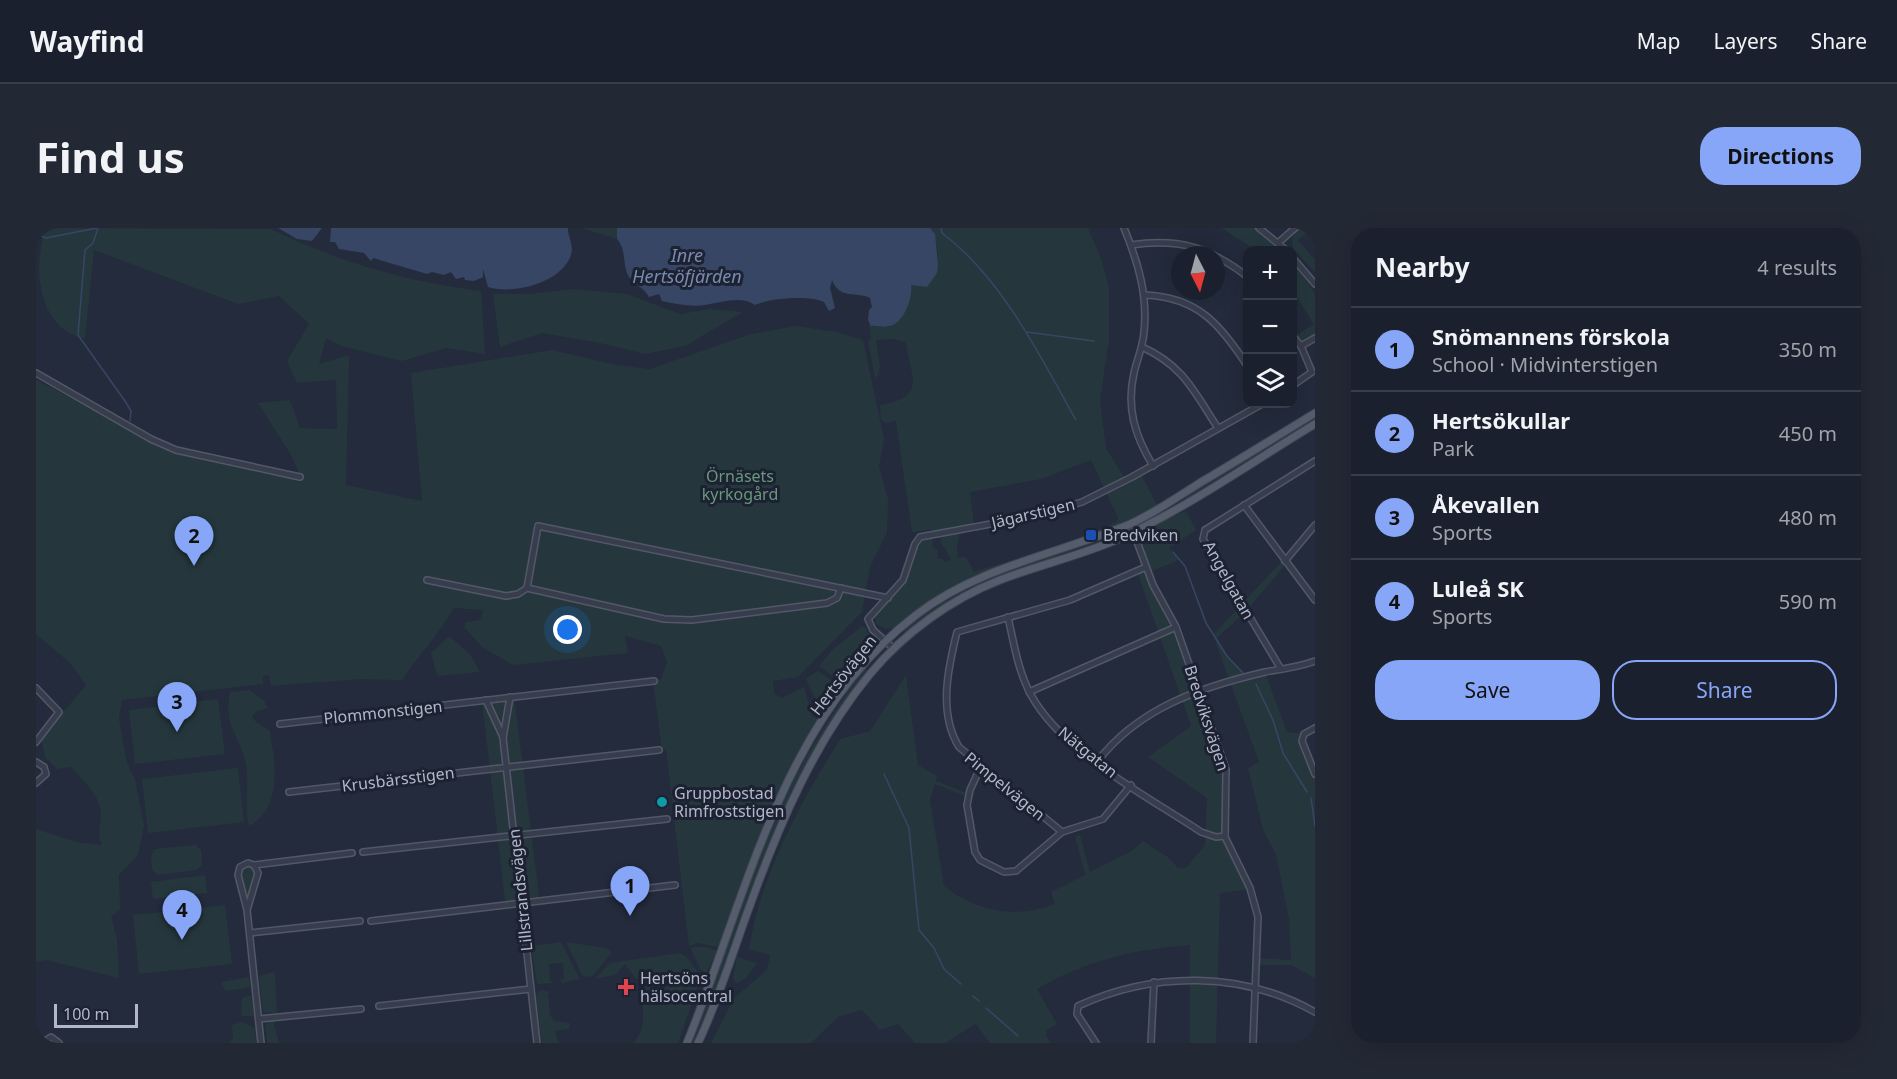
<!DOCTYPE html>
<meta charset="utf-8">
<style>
:root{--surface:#1a202d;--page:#232835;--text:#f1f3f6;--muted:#9fa3aa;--line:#383e49;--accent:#88a6f7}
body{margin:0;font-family:"Noto Sans",sans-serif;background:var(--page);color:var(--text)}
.controls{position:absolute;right:18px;top:18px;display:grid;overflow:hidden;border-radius:12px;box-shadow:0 6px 24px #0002}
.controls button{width:54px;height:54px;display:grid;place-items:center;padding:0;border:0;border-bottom:2px solid var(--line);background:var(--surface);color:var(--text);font:30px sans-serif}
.compass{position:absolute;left:1135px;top:18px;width:54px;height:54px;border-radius:50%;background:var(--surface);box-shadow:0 6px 24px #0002;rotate:174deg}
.scale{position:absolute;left:18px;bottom:15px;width:84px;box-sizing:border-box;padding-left:6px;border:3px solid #b2b8c8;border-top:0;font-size:16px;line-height:21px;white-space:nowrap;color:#b2b8c8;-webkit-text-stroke:4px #1c2231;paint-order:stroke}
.you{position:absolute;left:532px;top:402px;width:21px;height:21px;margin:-15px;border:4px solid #fff;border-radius:50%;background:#1a73e8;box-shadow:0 0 0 9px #1a73e833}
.badge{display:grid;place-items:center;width:39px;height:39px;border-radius:50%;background:var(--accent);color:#111;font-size:20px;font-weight:700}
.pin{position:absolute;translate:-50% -50px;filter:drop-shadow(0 2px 3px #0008)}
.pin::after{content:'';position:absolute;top:32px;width:21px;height:18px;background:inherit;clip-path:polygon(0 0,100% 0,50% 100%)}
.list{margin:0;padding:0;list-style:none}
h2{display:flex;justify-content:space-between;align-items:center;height:78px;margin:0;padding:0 24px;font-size:26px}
h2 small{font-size:20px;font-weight:400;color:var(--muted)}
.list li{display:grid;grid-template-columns:39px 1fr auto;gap:18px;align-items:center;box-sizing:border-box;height:84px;padding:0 24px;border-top:2px solid var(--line)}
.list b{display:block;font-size:22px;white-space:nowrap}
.list p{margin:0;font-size:20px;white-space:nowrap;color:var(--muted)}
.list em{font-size:20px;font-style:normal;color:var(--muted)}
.actions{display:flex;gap:12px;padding:18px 24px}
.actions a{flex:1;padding:14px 0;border:2px solid var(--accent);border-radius:24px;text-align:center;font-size:21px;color:var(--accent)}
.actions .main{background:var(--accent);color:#111}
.icon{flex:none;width:33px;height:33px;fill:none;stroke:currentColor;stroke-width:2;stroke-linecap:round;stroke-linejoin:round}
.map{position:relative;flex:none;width:1279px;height:815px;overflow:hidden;border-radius:24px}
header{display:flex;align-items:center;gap:36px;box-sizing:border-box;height:84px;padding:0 30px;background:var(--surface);border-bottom:2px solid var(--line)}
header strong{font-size:28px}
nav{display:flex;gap:33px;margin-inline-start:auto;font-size:21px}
.intro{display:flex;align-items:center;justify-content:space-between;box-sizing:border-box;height:144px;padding:0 36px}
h1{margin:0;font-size:42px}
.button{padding:15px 27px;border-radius:24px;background:var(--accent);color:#111;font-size:21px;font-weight:700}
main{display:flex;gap:36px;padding:0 36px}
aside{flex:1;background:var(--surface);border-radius:24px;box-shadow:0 6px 24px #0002}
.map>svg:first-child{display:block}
</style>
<header>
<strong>Wayfind</strong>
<nav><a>Map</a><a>Layers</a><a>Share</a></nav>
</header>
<div class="intro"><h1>Find us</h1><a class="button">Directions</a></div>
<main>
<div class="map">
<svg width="1279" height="815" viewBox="0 0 1279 815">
<rect width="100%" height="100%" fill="#232b3c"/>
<g fill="#25373d">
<path d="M 0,0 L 235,1 C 302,34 372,54 445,63 L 449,126 L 410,120 L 366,133 L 305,118 L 290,110 L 283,136 L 313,127 L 310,257 L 386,273 L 375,145 L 516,122 L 580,137 L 614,141 L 715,106 L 760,98 L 800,104 L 827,112 L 848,211 L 843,239 L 852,271 L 851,305 L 834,339 L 826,384 L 762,449 L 737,453 L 738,465 L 746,470 L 768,459 L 776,488 L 787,493 L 735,591 L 687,720 L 662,715 L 653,718 L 630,521 L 626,522 L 617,453 L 625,451 L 631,434 L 625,418 L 589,408 L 592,425 L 477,437 L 446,419 L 428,399 L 430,394 L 444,392 L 447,382 L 418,380 C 403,406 383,427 366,452 L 324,451 L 235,458 L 233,447 L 227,448 L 227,456 L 86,472 L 83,490 L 87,515 L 91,535 L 99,551 L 108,598 L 102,627 L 83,647 L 84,682 L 75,688 L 81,712 L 83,750 L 11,732 L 0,734 L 0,601 L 40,614 L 66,617 C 61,605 64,601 65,588 C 66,569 47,552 35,539 L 21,541 L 9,529 L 5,511 L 50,457 L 35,436 L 0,406 L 0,152 L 134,220 L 264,247 L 255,227 L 222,175 L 254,172 L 264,200 L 301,201 L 300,152 L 261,155 L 251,133 L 273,96 L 243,68 L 202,76 L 58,22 L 49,111 C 26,103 23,100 11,80 C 0,51 2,35 8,3 Z"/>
<path d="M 546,0 L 581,0 L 581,11 Z"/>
<path d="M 894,0 L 1052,0 L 1066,33 L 1073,61 L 1073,111 L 1064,173 L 1070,220 L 1090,252 L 1104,244 L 1122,279 L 1094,296 L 940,347 L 895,371 L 858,400 L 850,401 L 840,396 L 839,388 C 848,375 863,366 870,351 C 878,336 877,313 896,308 L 897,320 L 901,321 L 902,331 L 907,331 L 908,334 L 915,332 L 908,318 L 906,318 L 904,308 L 924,305 L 921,319 L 922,330 L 930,329 L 938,344 L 1036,313 L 1080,294 L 1082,290 L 1055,232 L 1005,251 L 934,264 L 938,298 L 896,305 L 895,302 L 876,304 L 860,193 L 850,195 L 845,192 L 844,177 C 890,169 876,152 870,115 L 859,111 L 840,112 L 844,138 L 842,148 L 839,150 L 832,114 L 835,110 L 833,95 L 836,98 L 853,99 L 866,90 L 875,57 L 893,55 C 906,41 903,15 894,0 Z"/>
<path d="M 1185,0 L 1222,0 L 1247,22 L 1220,22 Z"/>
<path d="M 1264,0 L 1277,0 L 1262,12 L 1279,32 L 1279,45 L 1257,20 L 1256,9 Z"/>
<path d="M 1257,35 L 1279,65 L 1279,110 L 1265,118 L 1258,109 L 1278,96 L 1257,63 Z"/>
<path d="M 539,61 L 591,66 L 644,86 L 674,81 L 707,84 L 649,118 L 609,126 L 569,116 L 506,105 L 464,119 L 457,66 L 493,66 Z"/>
<path d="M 1279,189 L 1279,192 L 1150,271 L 1148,269 Z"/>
<path d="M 1150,283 L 1160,302 L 1133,320 L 1143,332 L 1113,344 L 1139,399 L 1189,541 L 1188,608 L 1214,661 L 1184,665 L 1180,815 L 1154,815 L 1154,717 C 1100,721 1048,733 1001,761 L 1021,796 L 1011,802 L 1010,808 L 1015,815 L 954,815 L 940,796 L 909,815 L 879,815 L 862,796 L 844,802 L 826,782 L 802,789 L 775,815 L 675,815 L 698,770 L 731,742 L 734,727 L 713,721 C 725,645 764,576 804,511 L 834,503 L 870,447 L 882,537 L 901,548 L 900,553 L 933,566 L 932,569 L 899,556 L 894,572 L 908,658 C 941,684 980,691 1019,676 L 1015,664 L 1049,647 L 1039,608 L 1044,607 L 1054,644 L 1094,624 L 1107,613 L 1132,629 L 1142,640 L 1150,640 L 1169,617 L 1171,570 L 1112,529 L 1155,498 L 1101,343 L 1110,338 L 1098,304 Z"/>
<path d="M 1070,311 L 928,365 L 870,405 L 867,402 L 902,376 L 956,347 Z"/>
<path d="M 1248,331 L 1251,335 L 1209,384 L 1180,411 L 1191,428 L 1213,449 L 1229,444 L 1251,504 L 1268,506 L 1266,514 L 1279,546 L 1279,750 L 1255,737 L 1221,737 L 1221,730 L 1255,732 L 1253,691 L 1240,627 L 1227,602 L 1212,540 L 1223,534 L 1177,407 Z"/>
<path d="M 825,399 L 829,399 C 846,423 821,437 808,456 L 783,438 L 796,422 Z"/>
<path d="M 413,408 L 434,426 L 444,444 L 401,448 L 395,425 Z"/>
<path d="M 829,440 L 831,442 C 786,501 749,573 722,643 C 700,700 683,759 659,815 L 654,815 C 682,749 701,680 729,614 C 754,552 789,493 829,440 Z"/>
<path d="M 782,443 L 805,459 L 788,480 L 783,478 L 771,454 L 771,450 Z"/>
<path d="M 214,462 L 228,473 L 232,480 L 221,483 L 216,488 L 220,494 L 234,503 C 239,537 247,577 214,598 C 207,587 214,553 210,537 C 205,508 187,500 194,464 Z"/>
<path d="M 478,469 L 504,674 L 470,680 L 446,473 Z"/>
<path d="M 182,471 L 189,526 L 99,536 L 93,482 Z"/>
<path d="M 202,540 L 208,594 L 112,605 L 106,551 Z"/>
<path d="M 159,617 L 165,622 L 166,637 L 161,642 L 122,647 L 116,642 L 115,627 L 119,621 Z"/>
<path d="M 207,636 L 219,638 L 222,646 L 211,681 L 202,641 Z"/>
<path d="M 169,647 L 171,665 L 117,671 L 115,654 Z"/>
<path d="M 189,677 L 196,736 L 103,746 L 97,687 Z"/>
<path d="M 525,714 L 544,751 L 526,755 L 524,752 L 528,751 L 527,735 L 513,736 L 514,753 L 518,755 L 501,756 L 495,718 Z"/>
<path d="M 530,714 L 570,720 L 576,724 L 557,748 L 550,749 L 546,747 Z"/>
<path d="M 657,719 L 670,719 L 682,723 L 670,745 L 664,741 L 655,721 Z"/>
<path d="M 643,725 L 650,728 L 665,749 L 642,815 L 598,815 C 613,796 605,774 606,751 L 599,750 L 589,736 L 579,747 L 559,751 L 574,735 Z"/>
<path d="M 701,729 L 721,735 L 709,751 L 700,756 L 697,750 Z"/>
<path d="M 237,744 L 239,746 L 241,785 L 227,784 L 223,748 Z"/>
<path d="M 213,749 L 214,759 L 190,763 L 186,758 L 186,754 Z"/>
<path d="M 504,762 L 515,764 L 512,766 L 514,787 L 518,793 L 534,795 L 533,801 L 519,803 L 523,815 L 506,815 L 500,768 Z"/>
<path d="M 215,767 L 218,788 L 205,788 L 206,770 Z"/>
<path d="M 237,792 L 243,815 L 231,815 L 229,797 Z"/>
<path d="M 206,794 L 219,800 L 220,815 L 194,815 L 197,809 L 196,797 Z"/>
</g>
<g fill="#384665">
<path d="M 242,0 L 286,0 L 276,13 L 261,11 Z"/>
<path d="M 295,0 L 532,0 C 532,10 538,17 535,27 C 526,55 476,67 452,59 L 447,41 L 447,49 L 438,53 L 429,52 L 428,49 L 420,51 L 415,44 L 408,47 L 396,44 L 391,46 L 337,30 L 335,33 L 328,25 L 303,21 L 299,14 L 294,14 Z"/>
<path d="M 581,0 L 894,0 L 899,6 L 902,36 L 901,45 L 891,59 L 875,57 C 877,69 868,95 854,98 C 846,100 841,97 835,98 L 832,92 L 833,82 L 836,79 L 834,70 C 820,63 804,72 796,52 L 794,60 L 799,80 L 793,83 L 788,74 C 774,67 734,70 719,77 C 704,67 685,75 669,77 C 655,79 640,76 626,73 L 623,66 L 613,69 C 608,60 598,56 593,49 C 586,38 591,22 581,11 Z"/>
</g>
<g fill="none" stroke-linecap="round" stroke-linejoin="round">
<g stroke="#384665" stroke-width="1.5">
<path d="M 62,0 L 57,15 L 49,22 L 42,107 L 89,173 L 95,183 L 94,193"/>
<path d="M 905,0 L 906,5 C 966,50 1004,128 1040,192"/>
<path d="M 3,7 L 10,10 L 61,0"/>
<path d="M 991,104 L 1058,113"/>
<path d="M 1137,324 L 1149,338 L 1170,395 L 1191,428 L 1207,445"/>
<path d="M 1220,456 L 1237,492 L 1247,525 L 1271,564"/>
<path d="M 848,546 L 873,600 L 883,702 L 898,720 L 908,741 L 925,756"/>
<path d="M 1275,570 L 1279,598"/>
<path d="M 937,768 L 943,773"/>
<path d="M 950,780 L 982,808"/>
</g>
<g stroke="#525867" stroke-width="8">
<g id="minor">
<path d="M 1088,0 C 1102,34 1112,67 1108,104 C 1107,119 1101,131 1098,145 C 1090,180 1099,208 1117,238"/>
<path d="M 1223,0 L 1250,22"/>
<path d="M 1242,15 L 1259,0"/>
<path d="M 1095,17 C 1143,10 1173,19 1212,49"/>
<path d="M 1256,29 L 1279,56"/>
<path d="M 1109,67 C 1162,69 1185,97 1212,139"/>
<path d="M 1256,107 L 1265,118 L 1279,110"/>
<path d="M 1106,119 C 1148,138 1158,164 1182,200"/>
<path d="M 0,145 L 115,211 L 140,222 L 264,249"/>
<path d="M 1256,158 L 1276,144 L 1265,118"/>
<path d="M 1208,277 L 1279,372"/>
<path d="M 1097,303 L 1117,357 L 1140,399 L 1190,541 L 1189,609 L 1214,660 L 1222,689 L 1217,815"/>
<path d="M 1249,333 L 1279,297"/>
<path d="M 391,352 L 470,368 L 482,366 L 491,360 L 628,391 L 656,392 L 791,375 L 801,370 L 805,360"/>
<path d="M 491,360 L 502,298 L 852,370"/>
<path d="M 972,389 C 978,416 982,443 995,467 C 1027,525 1111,568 1165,604 L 1180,609 L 1189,608"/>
<path d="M 858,421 L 837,402 L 832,391 L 867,352 L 879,316 L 884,309 L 998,288 L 1046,274 L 1096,249 L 1226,176"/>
<path d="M 1245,441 L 1167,311 L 1169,302 L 1279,233"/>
<path d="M 0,460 L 23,484 L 0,514"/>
<path d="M 993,464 L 1140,399"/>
<path d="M 474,469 L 467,510 L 501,815"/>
<path d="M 450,472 L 467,509"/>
<path d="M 244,496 L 618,453"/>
<path d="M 1279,500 L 1268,506 L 1266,513 L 1279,546"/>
<path d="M 0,534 L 8,539 L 10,546 L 0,555"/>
<path d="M 1061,534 C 1102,480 1165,459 1229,444 C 1246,441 1263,439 1279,433"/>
<path d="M 945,538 L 934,562 L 931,577 L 939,624 L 944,632 L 968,644 L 980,643 L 1026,604"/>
<path d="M 1095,557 L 1067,591 L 1026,604 L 923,519 C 902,485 912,440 921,404 L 1034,372 L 1110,339"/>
<path d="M 253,564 L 623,522"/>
<path d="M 327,624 L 631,591"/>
<path d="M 218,637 L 316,625"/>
<path d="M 211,682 L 222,645 L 218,637 L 212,635 L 204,639 L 202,647 L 211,682 L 225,815"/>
<path d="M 335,693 L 639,657"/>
<path d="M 214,705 L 324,693"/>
<path d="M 343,778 L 495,761"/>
<path d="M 223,791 L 325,781"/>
<path d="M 6,815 L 15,809 L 23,815"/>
<path d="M 1060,815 L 1041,786 L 1042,778 C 1118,743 1206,743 1279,784"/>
<path d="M 1115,815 L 1118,754"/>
</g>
</g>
<g stroke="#404655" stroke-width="9">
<g id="major">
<path d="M 651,815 C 711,668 746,489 880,387 C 942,339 1021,326 1092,297 C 1117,286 1140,270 1162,256 C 1201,233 1240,209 1279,185"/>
<path d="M 662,815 C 683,771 696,726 713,680 C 742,599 778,514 834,446 C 868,405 915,371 964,352 C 1005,336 1048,327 1087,309 C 1154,278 1216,234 1279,196"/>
</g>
</g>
<use href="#minor" stroke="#373d4c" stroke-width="5"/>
<use href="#major" stroke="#555c6c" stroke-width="7"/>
</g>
<rect fill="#1a4fb4" stroke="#1c2231" stroke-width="2" x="1049" y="301" width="12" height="12" rx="3"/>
<circle fill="#0f9aa8" stroke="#1c2231" stroke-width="2" cx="626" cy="574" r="6"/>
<path fill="#e0444e" stroke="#1c2231" stroke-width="2" d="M587 750h6v6h6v6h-6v6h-6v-6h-6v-6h6z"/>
<g text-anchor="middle" stroke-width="6" stroke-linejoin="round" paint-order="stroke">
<g font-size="16" fill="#69987a" stroke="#1c2231">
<text x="704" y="254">Örnäsets<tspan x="704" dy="18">kyrkogård</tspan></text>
</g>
<g font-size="16" fill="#b2b8c8" stroke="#1c2231">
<text transform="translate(997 285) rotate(-13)" y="6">Jägarstigen</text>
<text transform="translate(1193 352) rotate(61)" y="6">Angelgatan</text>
<text transform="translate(807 447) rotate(-52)" y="6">Hertsövägen</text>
<text transform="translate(347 484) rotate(-6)" y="6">Plommonstigen</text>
<text transform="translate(1171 490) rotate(72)" y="6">Bredviksvägen</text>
<text transform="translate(1052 524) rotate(39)" y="6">Nätgatan</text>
<text transform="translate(362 551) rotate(-7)" y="6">Krusbärsstigen</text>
<text transform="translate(969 558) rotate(39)" y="6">Pimpelvägen</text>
<text transform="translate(484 662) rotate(-96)" y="6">Lillstrandsvägen</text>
</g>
<g font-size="16" fill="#b2b8c8" stroke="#1c2231" text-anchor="start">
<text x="1067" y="313">Bredviken</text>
<text x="638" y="571">Gruppbostad<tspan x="638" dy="18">Rimfroststigen</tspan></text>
<text x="604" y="756">Hertsöns<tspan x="604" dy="18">hälsocentral</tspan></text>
</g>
<g font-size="18" font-style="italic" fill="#7a8baf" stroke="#1c2231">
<text x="651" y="34">Inre<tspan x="651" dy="21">Hertsöfjärden</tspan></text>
</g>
</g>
</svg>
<div class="controls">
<button>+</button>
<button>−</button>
<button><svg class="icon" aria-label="layers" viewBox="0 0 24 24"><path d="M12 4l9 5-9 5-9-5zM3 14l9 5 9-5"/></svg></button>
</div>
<svg class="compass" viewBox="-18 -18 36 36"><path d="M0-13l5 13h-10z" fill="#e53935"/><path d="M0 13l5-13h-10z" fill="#9fa3aa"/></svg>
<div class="scale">100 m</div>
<div class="you"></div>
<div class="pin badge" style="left:594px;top:688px">1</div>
<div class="pin badge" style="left:158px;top:338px">2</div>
<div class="pin badge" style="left:141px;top:504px">3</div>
<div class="pin badge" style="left:146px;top:712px">4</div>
</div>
<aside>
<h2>Nearby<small>4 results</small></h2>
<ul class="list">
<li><span class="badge">1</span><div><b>Snömannens förskola</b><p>School · Midvinterstigen</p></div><em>350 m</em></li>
<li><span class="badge">2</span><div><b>Hertsökullar</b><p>Park</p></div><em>450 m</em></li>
<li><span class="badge">3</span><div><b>Åkevallen</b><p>Sports</p></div><em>480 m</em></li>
<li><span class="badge">4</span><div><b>Luleå SK</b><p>Sports</p></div><em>590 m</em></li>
</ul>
<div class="actions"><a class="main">Save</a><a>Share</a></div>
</aside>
</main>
